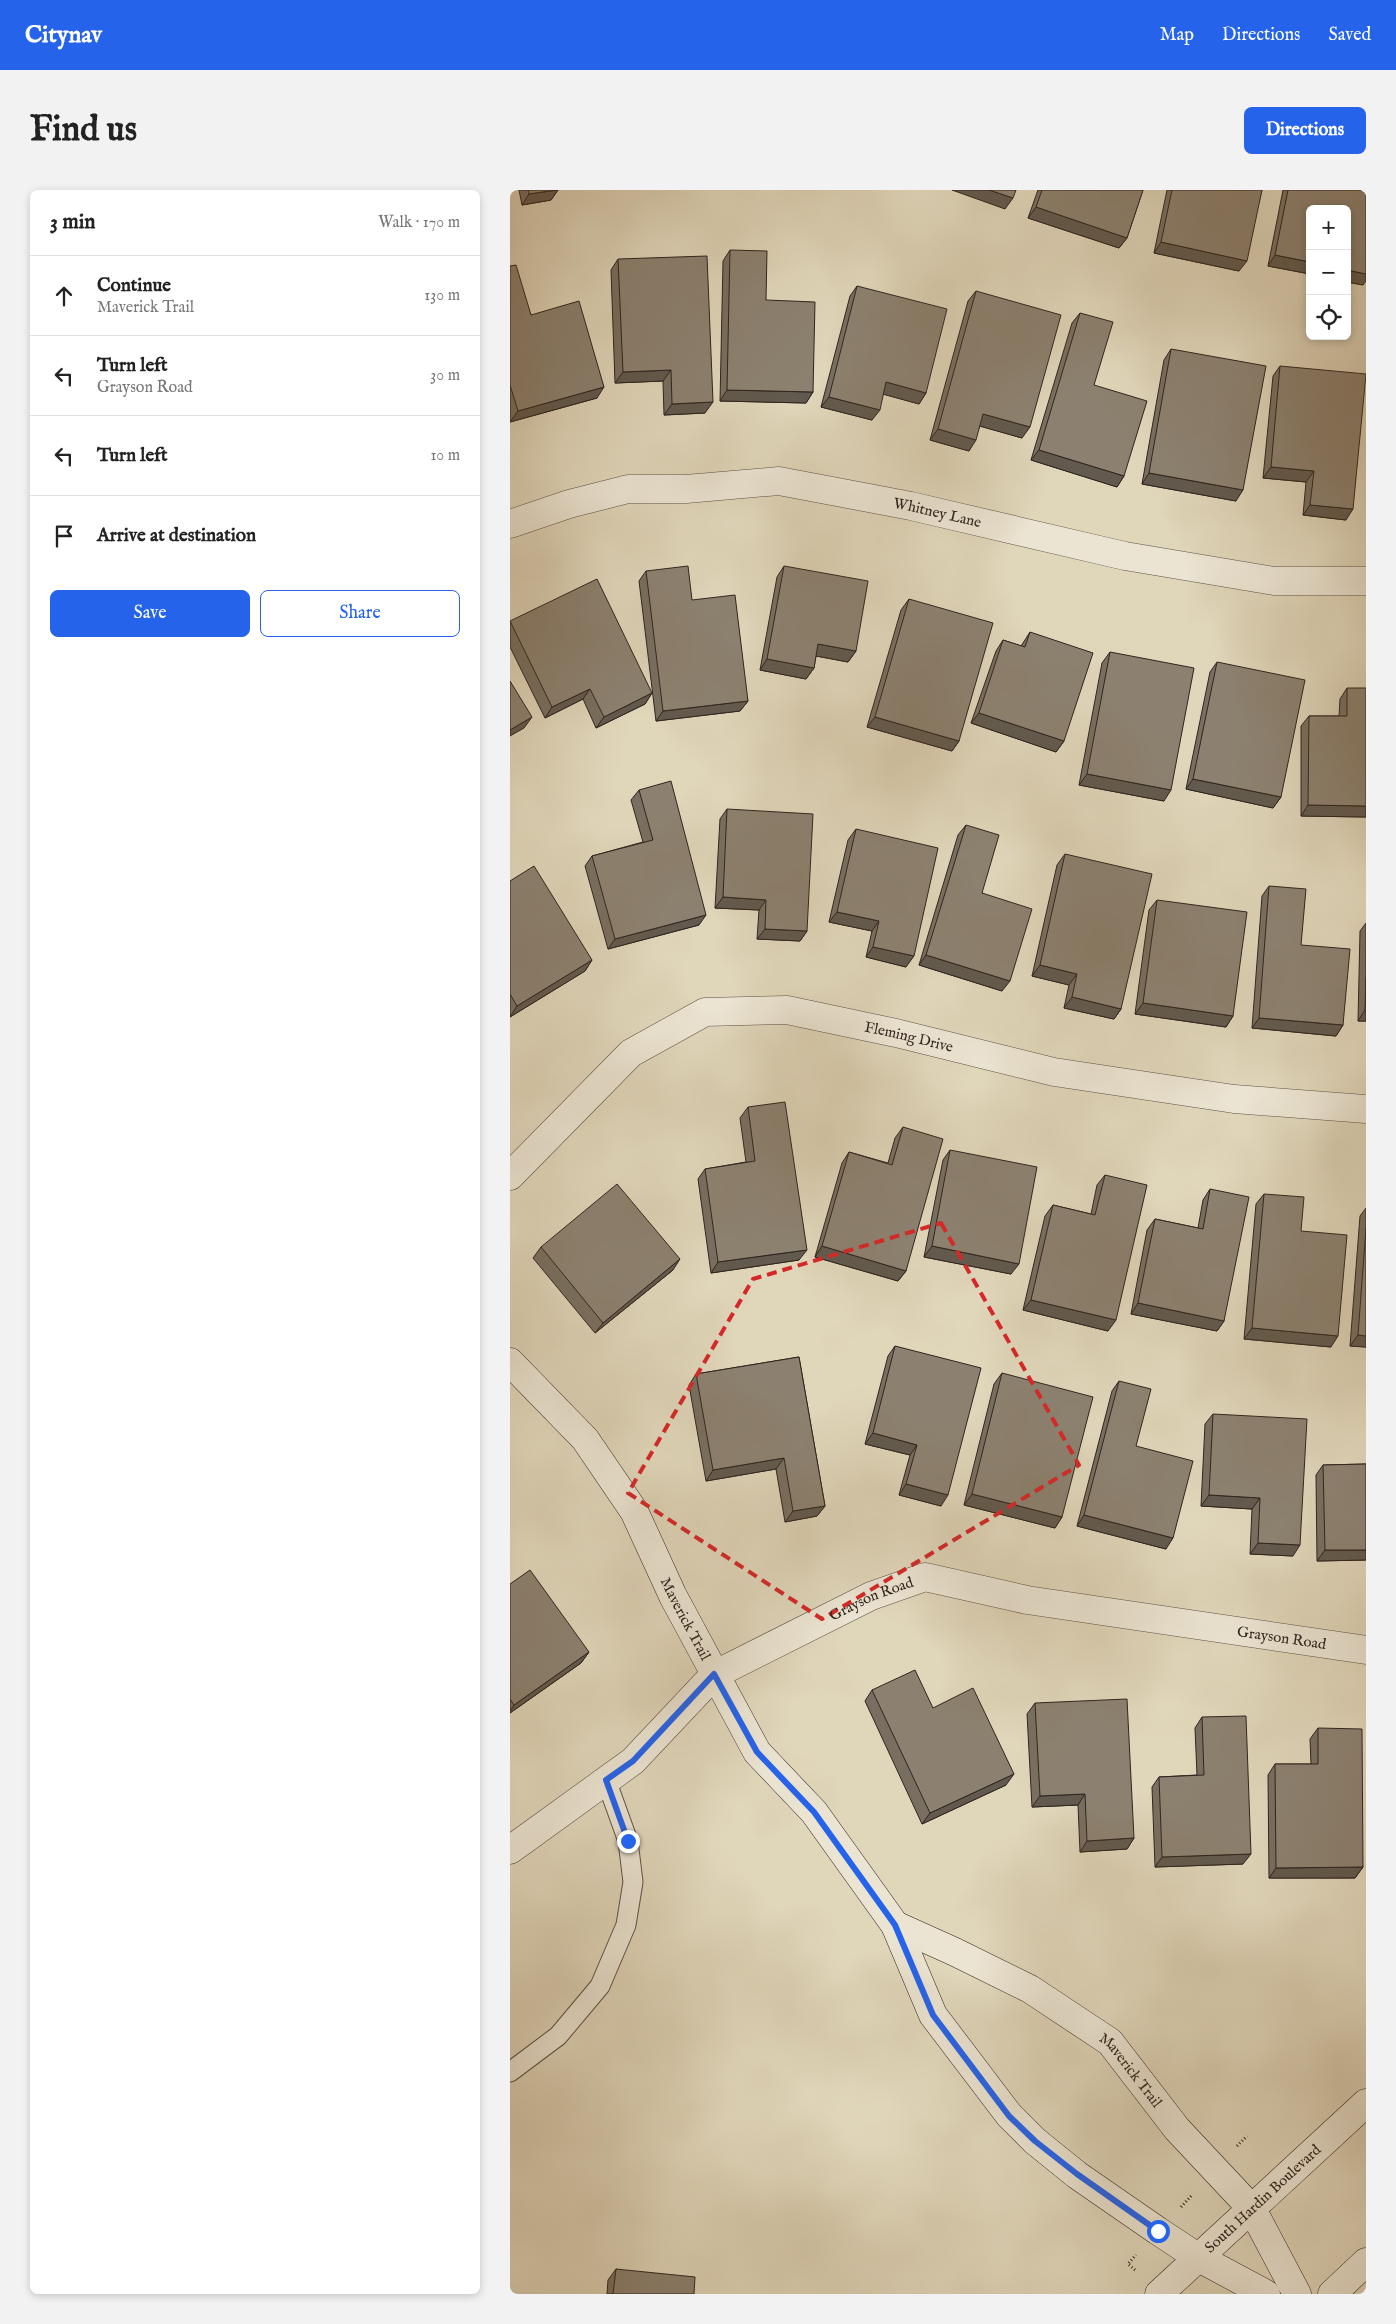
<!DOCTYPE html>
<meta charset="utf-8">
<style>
:root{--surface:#fff;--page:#f2f2f2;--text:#222;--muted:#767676;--line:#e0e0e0;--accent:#2563eb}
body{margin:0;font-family:"IM FELL English",serif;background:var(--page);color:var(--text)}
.controls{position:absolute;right:15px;top:15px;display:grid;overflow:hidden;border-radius:8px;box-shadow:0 2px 8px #0003}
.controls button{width:45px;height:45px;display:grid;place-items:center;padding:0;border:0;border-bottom:1px solid var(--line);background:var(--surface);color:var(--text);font:25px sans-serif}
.stop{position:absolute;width:15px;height:15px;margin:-11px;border:4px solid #2563eb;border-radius:50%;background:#fff}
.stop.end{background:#2563eb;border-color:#fff;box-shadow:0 1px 5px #0008}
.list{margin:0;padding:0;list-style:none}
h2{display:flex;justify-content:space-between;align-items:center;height:65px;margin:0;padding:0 20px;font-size:21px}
h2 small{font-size:16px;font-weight:400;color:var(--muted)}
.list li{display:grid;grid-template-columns:32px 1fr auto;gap:15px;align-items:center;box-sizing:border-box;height:80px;padding:0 20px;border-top:1px solid var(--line)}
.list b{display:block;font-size:19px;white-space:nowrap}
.list p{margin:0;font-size:16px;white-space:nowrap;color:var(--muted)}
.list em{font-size:16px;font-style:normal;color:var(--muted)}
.actions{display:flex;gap:10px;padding:15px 20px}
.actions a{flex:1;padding:11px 0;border:1px solid var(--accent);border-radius:8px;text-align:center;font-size:18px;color:var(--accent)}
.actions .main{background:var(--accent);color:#fff}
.icon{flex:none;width:28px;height:28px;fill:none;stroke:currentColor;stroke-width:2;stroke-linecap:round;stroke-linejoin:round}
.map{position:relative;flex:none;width:856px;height:2104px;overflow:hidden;border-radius:8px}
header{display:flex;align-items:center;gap:30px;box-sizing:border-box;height:70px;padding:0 25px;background:var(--accent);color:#fff}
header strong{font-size:24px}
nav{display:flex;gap:28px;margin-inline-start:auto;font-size:18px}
.intro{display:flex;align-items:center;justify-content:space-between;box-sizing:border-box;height:120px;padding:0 30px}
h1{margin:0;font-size:35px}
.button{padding:12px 22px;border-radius:8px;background:var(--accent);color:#fff;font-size:18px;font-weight:700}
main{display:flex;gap:30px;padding:0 30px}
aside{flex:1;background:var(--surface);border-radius:8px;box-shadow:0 2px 8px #0003}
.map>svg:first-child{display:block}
</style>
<header>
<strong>Citynav</strong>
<nav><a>Map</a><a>Directions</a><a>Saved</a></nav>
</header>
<div class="intro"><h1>Find us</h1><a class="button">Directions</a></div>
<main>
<aside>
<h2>3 min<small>Walk · 170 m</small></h2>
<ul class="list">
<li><svg class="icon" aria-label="ahead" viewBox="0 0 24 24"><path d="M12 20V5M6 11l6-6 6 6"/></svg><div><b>Continue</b><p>Maverick Trail</p></div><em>130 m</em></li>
<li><svg class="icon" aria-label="left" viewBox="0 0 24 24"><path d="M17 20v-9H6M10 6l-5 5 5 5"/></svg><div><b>Turn left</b><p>Grayson Road</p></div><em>30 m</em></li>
<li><svg class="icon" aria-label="left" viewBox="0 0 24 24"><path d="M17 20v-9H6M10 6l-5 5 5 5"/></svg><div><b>Turn left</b></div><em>10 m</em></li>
<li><svg class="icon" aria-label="arrive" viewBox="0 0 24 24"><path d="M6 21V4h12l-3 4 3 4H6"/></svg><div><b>Arrive at destination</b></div></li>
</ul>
<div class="actions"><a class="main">Save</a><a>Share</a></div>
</aside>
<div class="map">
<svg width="856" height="2104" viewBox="0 0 856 2104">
<rect width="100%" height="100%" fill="#e0d6ba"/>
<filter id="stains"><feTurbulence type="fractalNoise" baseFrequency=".004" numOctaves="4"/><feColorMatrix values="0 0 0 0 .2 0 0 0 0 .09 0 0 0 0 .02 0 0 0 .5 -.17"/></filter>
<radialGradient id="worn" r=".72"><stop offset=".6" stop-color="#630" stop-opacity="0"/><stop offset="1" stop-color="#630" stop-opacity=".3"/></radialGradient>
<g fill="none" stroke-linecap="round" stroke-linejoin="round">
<g stroke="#5c5146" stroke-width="21">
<path id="lane" d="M 0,1882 L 48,1846 L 90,1796 L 116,1735 L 123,1692 L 118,1651 L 96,1590"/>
</g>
<g stroke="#5c5146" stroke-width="29">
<g id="street">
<path id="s1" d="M 0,334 L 59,314 L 118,299 L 176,299 L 269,291 L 401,316 L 615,366 L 764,391 L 856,391"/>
<path id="s2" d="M 0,986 L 121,863 L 195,822 L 277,820 L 386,843 L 544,882 L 724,909 L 856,919"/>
<path id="s3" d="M 0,1660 L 123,1571 L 204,1485 L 361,1406 L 415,1387 L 517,1410 L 856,1460"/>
</g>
</g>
<g stroke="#30251f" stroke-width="29">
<g id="secondary">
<path id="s4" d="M 0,1172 L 75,1249 L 124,1321 L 163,1406 L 247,1562 L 304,1622 L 385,1735 L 423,1825 L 499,1925 L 525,1951 L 567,1985 L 648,2041 L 689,2068 L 756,2104"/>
<path id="s5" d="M 385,1735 L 445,1762 L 520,1799 L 600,1852 L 667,1939 L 742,2019 L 787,2104"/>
<path id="s6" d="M 649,2104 L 856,1913"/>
<path d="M 822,2104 L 856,2072"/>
</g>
</g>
<g stroke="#30251f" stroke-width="3" stroke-dasharray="1 2.5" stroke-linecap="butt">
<path d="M 727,1956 L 737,1946"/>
<path d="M 671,2017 L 682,2005"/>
<path d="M 625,2080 L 618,2074 L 626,2065"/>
</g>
<use href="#lane" stroke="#ebe4d2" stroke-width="19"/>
<use href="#street" stroke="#ebe4d2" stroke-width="28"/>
<use href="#secondary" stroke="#ebe4d2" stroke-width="28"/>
</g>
<g fill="#786f60" stroke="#30251f">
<path d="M 9,0 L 48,0 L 41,10 L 12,15 Z"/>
<path d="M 528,0 L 633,0 L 617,48 L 609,58 L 518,28 Z"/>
<path d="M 657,0 L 752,0 L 729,81 L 644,63 Z"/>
<path d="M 773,0 L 856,0 L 853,95 L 837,92 L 837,19 L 800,19 L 800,84 L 758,76 Z"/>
<path d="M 220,60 L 256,110 L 303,202 L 296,213 L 210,211 L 213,71 Z"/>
<path d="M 108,69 L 195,223 L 154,225 L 153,191 L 105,193 L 101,80 Z"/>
<path d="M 0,76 L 21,125 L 87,208 L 0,232 Z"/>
<path d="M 347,96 L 416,203 L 409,214 L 373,204 L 362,230 L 311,217 L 340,106 Z"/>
<path d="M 466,101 L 512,248 L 470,236 L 459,261 L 420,250 L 458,111 Z"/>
<path d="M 570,123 L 584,195 L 614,286 L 607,297 L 521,270 L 562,133 Z"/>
<path d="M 661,159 L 726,311 L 632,294 L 654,170 Z"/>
<path d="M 770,176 L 836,330 L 793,325 L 796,292 L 753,288 L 763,186 Z"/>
<path d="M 274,376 L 346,461 L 338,472 L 306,466 L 304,478 L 296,489 L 250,480 L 267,387 Z"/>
<path d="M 136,381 L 182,410 L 238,511 L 230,521 L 146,531 L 129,391 Z"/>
<path d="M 399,409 L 449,551 L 442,561 L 357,537 L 391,420 Z"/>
<path d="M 0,432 L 142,503 L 135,514 L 86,538 L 73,509 L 35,528 L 0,457 Z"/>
<path d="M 520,442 L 554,551 L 546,562 L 461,533 L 486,461 L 493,450 L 511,456 L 513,453 Z"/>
<path d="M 600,462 L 654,611 L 569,595 L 592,473 Z"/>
<path d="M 707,472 L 771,607 L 763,618 L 676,599 L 700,482 Z"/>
<path d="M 837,498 L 856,627 L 791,626 L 791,536 L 799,526 L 829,526 L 830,509 Z"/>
<path d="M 129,600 L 189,735 L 98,759 L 75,676 L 82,666 L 133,652 L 121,610 Z"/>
<path d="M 217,619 L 297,741 L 290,751 L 247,749 L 249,720 L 205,718 L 210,629 Z"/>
<path d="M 456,635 L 472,703 L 492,801 L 409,775 L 448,645 Z"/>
<path d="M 346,639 L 396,777 L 356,767 L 362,741 L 319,732 L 338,650 Z"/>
<path d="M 555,664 L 611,819 L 604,829 L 554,818 L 559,795 L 522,786 L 547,675 Z"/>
<path d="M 0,691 L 82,770 L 75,781 L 0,827 Z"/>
<path d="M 759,696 L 833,835 L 826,846 L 742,838 L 752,706 Z"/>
<path d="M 647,710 L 723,826 L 716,837 L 625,824 L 639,720 Z"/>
<path d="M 856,733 L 856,831 L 848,831 L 850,741 Z"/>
<path d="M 238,917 L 289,1070 L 201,1083 L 188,989 L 195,979 L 236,972 L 230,928 Z"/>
<path d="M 393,937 L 396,1081 L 388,1091 L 305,1067 L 332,973 L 339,962 L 378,973 L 385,948 Z"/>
<path d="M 440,960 L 501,1084 L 414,1067 L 433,970 Z"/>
<path d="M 595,985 L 598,1141 L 513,1120 L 535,1026 L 543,1015 L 581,1024 L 587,995 Z"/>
<path d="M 700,999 L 714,1131 L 707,1141 L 621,1124 L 637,1040 L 645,1029 L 688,1038 L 693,1010 Z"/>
<path d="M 754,1004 L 791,1041 L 821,1157 L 734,1149 L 746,1014 Z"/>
<path d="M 856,1018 L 856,1157 L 840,1156 L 850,1026 Z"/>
<path d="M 31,1057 L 163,1080 L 85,1143 L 23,1068 Z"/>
<path d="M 385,1156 L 431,1316 L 389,1305 L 400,1265 L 355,1254 L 378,1166 Z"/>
<path d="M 289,1167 L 315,1316 L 307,1326 L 275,1332 L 266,1279 L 196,1291 L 179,1195 L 186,1184 Z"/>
<path d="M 492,1183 L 552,1327 L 545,1338 L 454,1315 L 484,1194 Z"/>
<path d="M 609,1191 L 626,1256 L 656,1359 L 567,1336 L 602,1201 Z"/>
<path d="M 703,1224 L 783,1366 L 740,1364 L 742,1319 L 691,1316 L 695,1234 Z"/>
<path d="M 856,1274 L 856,1370 L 807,1371 L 806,1285 L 813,1275 Z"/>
<path d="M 0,1394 L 79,1462 L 71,1473 L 0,1523 Z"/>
<path d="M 362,1500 L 423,1518 L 496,1595 L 412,1634 L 355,1511 Z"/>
<path d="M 525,1513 L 624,1648 L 617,1659 L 570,1662 L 568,1615 L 522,1617 L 517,1524 Z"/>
<path d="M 692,1527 L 733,1674 L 645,1677 L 642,1597 L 649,1587 L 687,1585 L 685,1538 Z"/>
<path d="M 808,1538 L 853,1677 L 845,1688 L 759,1688 L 758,1585 L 765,1574 L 801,1574 L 800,1549 Z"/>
<path d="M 106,2079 L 184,2104 L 97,2104 L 98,2090 Z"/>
</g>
<g fill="#625a4e" stroke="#30251f">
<path d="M 48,0 L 41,10 L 12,15 L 19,4 Z"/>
<path d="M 442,0 L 479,0 L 503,8 L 495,19 Z"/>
<path d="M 526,17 L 617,48 L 609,58 L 518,28 Z"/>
<path d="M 651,52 L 737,71 L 729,81 L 644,63 Z"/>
<path d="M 765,65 L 800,72 L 800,84 L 758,76 Z"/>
<path d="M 837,80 L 856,84 L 856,91 L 853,95 L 837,92 Z"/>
<path d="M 161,180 L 153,191 L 105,193 L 113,182 Z"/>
<path d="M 376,192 L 416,203 L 409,214 L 369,203 Z"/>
<path d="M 94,197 L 87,208 L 0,232 L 8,221 Z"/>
<path d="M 217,200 L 303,202 L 296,213 L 210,211 Z"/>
<path d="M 319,207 L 370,220 L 362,230 L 311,217 Z"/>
<path d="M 203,212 L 195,223 L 154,225 L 162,214 Z"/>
<path d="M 473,224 L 520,237 L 512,248 L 466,235 Z"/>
<path d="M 428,239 L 466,250 L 459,261 L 420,250 Z"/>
<path d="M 529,260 L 614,286 L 607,297 L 521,270 Z"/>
<path d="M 761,277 L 804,281 L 796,292 L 753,288 Z"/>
<path d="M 639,283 L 733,300 L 726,311 L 632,294 Z"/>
<path d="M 800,315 L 843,319 L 836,330 L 793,325 Z"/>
<path d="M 308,454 L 346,461 L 338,472 L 301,465 Z"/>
<path d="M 257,469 L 304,478 L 296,489 L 250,480 Z"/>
<path d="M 80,499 L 73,509 L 35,528 L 42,517 Z"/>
<path d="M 142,503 L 135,514 L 86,538 L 94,527 Z"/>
<path d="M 238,511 L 230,521 L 146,531 L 153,521 Z"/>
<path d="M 469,523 L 554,551 L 546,562 L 461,533 Z"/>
<path d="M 22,527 L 14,538 L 0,546 L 0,540 Z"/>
<path d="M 365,527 L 449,551 L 442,561 L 357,537 Z"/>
<path d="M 577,584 L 661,600 L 654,611 L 569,595 Z"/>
<path d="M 683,589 L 771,607 L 763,618 L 676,599 Z"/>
<path d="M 798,615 L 856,616 L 856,627 L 791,626 Z"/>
<path d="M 213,707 L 256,710 L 249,720 L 205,718 Z"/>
<path d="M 327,722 L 369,731 L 362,741 L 319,732 Z"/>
<path d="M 196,725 L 189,735 L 98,759 L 105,749 Z"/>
<path d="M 255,739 L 297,741 L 290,751 L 247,749 Z"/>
<path d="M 363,757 L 404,766 L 396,777 L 356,767 Z"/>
<path d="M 416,765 L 500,791 L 492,801 L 409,775 Z"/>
<path d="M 82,770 L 75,781 L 0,827 L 7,816 Z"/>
<path d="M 530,775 L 567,784 L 559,795 L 522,786 Z"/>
<path d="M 562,807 L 611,819 L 604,829 L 554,818 Z"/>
<path d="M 633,813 L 723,826 L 716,837 L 625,824 Z"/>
<path d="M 855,820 L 856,820 L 856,831 L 848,831 Z"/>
<path d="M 749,828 L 833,835 L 826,846 L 742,838 Z"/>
<path d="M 312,1056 L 396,1081 L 388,1091 L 305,1067 Z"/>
<path d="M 422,1056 L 509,1074 L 501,1084 L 414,1067 Z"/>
<path d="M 297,1060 L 289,1070 L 201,1083 L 208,1072 Z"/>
<path d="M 170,1069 L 163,1080 L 85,1143 L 93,1133 Z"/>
<path d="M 521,1110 L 606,1130 L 598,1141 L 513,1120 Z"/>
<path d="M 628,1113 L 714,1131 L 707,1141 L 621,1124 Z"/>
<path d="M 742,1138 L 828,1146 L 821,1157 L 734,1149 Z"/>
<path d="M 848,1145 L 856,1146 L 856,1157 L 840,1156 Z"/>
<path d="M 363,1243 L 407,1255 L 400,1265 L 355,1254 Z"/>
<path d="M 274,1268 L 266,1279 L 196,1291 L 203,1280 Z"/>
<path d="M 396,1294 L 438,1305 L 431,1316 L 389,1305 Z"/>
<path d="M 462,1304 L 552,1327 L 545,1338 L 454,1315 Z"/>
<path d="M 699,1305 L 750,1308 L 742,1319 L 691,1316 Z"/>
<path d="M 315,1316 L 307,1326 L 275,1332 L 283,1321 Z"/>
<path d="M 574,1325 L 663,1348 L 656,1359 L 567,1336 Z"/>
<path d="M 748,1353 L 790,1355 L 783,1366 L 740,1364 Z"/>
<path d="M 815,1360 L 856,1360 L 856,1370 L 807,1371 Z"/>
<path d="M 79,1462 L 71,1473 L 0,1523 L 0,1521 L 4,1515 Z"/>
<path d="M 504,1584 L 496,1595 L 412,1634 L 420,1623 Z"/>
<path d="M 575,1604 L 568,1615 L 522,1617 L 530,1606 Z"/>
<path d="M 624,1648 L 617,1659 L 570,1662 L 577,1651 Z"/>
<path d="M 741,1664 L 733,1674 L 645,1677 L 652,1667 Z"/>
<path d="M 853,1677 L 845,1688 L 759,1688 L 766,1678 Z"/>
</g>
<g fill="#8c8170" stroke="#30251f">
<path d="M 18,0 L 46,0 L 19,4 Z"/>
<path d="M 479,0 L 506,0 L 503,8 Z"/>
<path d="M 532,0 L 633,0 L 617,48 L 526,17 Z"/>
<path d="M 662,0 L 752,0 L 737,71 L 651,52 Z"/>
<path d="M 778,0 L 856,0 L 856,84 L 837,80 L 837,19 L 800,19 L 800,72 L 765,65 Z"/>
<path d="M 220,60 L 257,61 L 256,110 L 305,112 L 303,202 L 217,200 Z"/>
<path d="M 197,66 L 203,212 L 162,214 L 161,180 L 113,182 L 108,69 Z"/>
<path d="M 6,75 L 21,125 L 69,111 L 94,197 L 8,221 L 0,195 L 0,76 Z"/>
<path d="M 347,96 L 437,119 L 416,203 L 376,192 L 370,220 L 319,207 Z"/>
<path d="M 466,101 L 551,125 L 520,237 L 473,224 L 466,250 L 428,239 Z"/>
<path d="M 570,123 L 603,132 L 584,195 L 637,211 L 614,286 L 529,260 Z"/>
<path d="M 661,159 L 756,176 L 733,300 L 639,283 Z"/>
<path d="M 770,176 L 856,184 L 843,319 L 800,315 L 804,281 L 761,277 Z"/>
<path d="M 178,376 L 182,410 L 225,405 L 238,511 L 153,521 L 136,381 Z"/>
<path d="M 274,376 L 358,391 L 346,461 L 308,454 L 304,478 L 257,469 Z"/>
<path d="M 87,389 L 142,503 L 94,527 L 80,499 L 42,517 L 0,431 Z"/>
<path d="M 399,409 L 483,433 L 449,551 L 365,527 Z"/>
<path d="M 520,442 L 583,463 L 554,551 L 469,523 L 493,450 L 515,457 Z"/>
<path d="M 600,462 L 684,478 L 661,600 L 577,584 Z"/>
<path d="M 707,472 L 795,490 L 771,607 L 683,589 Z"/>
<path d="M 0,491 L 22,527 L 0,540 Z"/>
<path d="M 837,498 L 856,498 L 856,616 L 798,615 L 799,526 L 837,526 Z"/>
<path d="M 161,591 L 196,725 L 105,749 L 82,666 L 143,650 L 129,600 Z"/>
<path d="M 217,619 L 303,624 L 297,741 L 255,739 L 256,710 L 213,707 Z"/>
<path d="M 456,635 L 489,645 L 472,703 L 522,719 L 500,791 L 416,765 Z"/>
<path d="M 346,639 L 428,658 L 404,766 L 363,757 L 369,731 L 327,722 Z"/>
<path d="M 555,664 L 642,684 L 611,819 L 562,807 L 567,784 L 530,775 Z"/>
<path d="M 24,676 L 82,770 L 7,816 L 0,804 L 0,691 Z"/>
<path d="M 759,696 L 796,699 L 791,755 L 840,759 L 833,835 L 749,828 Z"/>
<path d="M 647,710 L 737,722 L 723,826 L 633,813 Z"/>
<path d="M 856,787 L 856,820 L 855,820 Z"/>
<path d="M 275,912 L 297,1060 L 208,1072 L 195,979 L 245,971 L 238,917 Z"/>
<path d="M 393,937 L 433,949 L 396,1081 L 312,1056 L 339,962 L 382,975 Z"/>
<path d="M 440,960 L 527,977 L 509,1074 L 422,1056 Z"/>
<path d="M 595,985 L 637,995 L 606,1130 L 521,1110 L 543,1015 L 585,1025 Z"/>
<path d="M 107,994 L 170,1069 L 93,1133 L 31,1057 Z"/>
<path d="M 700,999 L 739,1007 L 714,1131 L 628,1113 L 645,1029 L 693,1039 Z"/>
<path d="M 754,1004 L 794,1007 L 791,1041 L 837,1045 L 828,1146 L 742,1138 Z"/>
<path d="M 856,1038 L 856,1146 L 848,1145 Z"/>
<path d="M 385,1156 L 471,1178 L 438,1305 L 396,1294 L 407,1255 L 363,1243 Z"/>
<path d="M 289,1167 L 315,1316 L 283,1321 L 274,1268 L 203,1280 L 186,1184 Z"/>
<path d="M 492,1183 L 583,1207 L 552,1327 L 462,1304 Z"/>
<path d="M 609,1191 L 641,1199 L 626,1256 L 683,1271 L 663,1348 L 574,1325 Z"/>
<path d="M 703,1224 L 797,1229 L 790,1355 L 748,1353 L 750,1308 L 699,1305 Z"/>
<path d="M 856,1274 L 856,1360 L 815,1360 L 813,1275 Z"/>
<path d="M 20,1380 L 79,1462 L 4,1515 L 0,1509 L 0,1394 Z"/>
<path d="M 405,1480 L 423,1518 L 463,1498 L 504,1584 L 420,1623 L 362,1500 Z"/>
<path d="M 617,1509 L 624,1648 L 577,1651 L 575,1604 L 530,1606 L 525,1513 Z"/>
<path d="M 736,1526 L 741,1664 L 652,1667 L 649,1587 L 694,1585 L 692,1527 Z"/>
<path d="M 808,1538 L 852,1539 L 853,1677 L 766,1678 L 765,1574 L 808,1574 Z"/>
<path d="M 106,2079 L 185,2087 L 184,2104 L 103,2104 Z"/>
</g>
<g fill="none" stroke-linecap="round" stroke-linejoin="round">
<path stroke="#2563eb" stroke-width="6" d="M 118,1651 L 96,1590 L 123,1571 L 204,1484 L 247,1562 L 304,1622 L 385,1735 L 423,1825 L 499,1926 L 525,1951 L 567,1984 L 648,2041"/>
</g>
<path fill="none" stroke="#d62828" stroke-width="4" stroke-dasharray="10 6" stroke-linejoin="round" d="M 431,1033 L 569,1275 L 312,1429 L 118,1303 L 243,1089 Z"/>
<g text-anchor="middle" stroke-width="5" stroke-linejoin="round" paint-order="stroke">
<g font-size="15" fill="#30251f" stroke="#ebe4d2">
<text dy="5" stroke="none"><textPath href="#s1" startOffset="436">Whitney Lane</textPath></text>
<text dy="5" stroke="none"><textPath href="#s2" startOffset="464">Fleming Drive</textPath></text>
<text dy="5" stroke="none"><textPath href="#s3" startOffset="445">Grayson Road</textPath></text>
<text dy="5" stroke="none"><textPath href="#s4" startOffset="314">Maverick Trail</textPath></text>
<text dy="5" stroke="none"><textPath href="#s3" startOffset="865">Grayson Road</textPath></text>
<text dy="5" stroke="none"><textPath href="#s5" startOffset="280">Maverick Trail</textPath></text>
<text dy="5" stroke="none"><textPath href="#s6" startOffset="141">South Hardin Boulevard</textPath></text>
</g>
</g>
<rect width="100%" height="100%" filter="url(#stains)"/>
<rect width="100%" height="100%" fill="url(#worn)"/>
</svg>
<div class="controls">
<button>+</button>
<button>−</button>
<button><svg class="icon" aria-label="locate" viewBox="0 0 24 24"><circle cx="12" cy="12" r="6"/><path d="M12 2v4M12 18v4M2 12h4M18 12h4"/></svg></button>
</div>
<div class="stop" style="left:648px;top:2041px"></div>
<div class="stop end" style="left:118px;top:1651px"></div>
</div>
</main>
